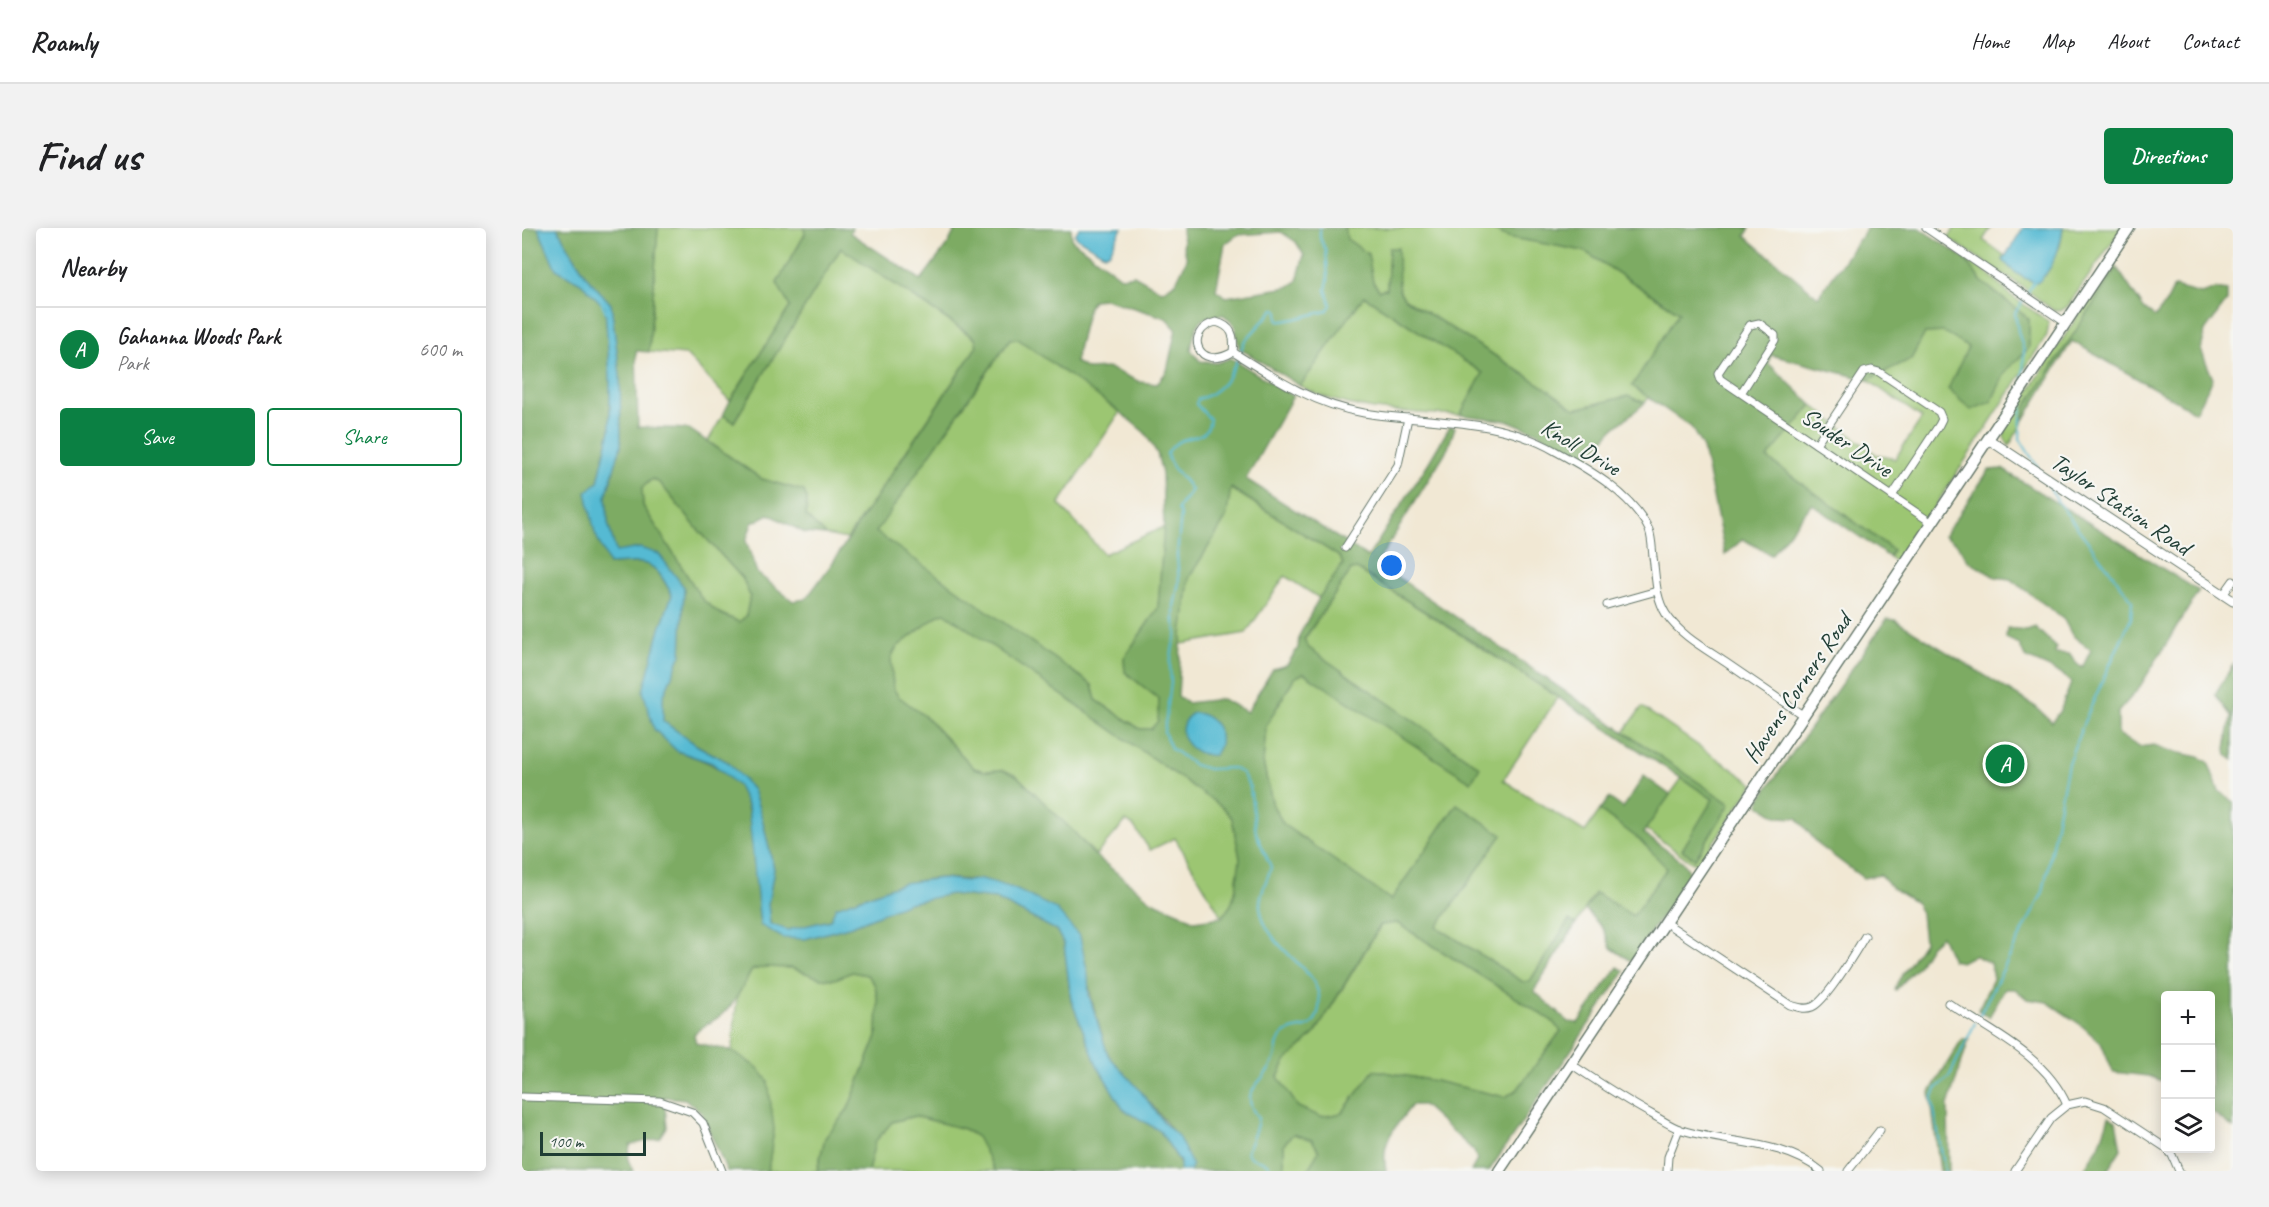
<!DOCTYPE html>
<meta charset="utf-8">
<style>
:root{--surface:#fff;--page:#f2f2f2;--text:#202124;--muted:#757577;--line:#e0e0e0;--accent:#0b8043}
body{margin:0;font-family:Caveat,sans-serif;background:var(--page);color:var(--text)}
.controls{position:absolute;right:18px;bottom:18px;display:grid;overflow:hidden;border-radius:6px;box-shadow:0 3px 15px #0003}
.controls button{width:54px;height:54px;display:grid;place-items:center;padding:0;border:0;border-bottom:2px solid var(--line);background:var(--surface);color:var(--text);font:30px sans-serif}
.scale{position:absolute;left:18px;bottom:15px;width:106px;box-sizing:border-box;padding-left:6px;border:3px solid #1f3d34;border-top:0;font-size:16px;line-height:21px;white-space:nowrap;color:#1f3d34;-webkit-text-stroke:4px #f6f6f2;paint-order:stroke}
.you{position:absolute;left:870px;top:338px;width:21px;height:21px;margin:-15px;border:4px solid #fff;border-radius:50%;background:#1a73e8;box-shadow:0 0 0 9px #1a73e833}
.badge{display:grid;place-items:center;width:39px;height:39px;border-radius:50%;background:var(--accent);color:#fff;font-size:20px;font-weight:700}
.pin{position:absolute;translate:-50% -50%;border:3px solid #fff;box-shadow:0 2px 6px #0006}
.list{margin:0;padding:0;list-style:none}
h2{display:flex;justify-content:space-between;align-items:center;height:78px;margin:0;padding:0 24px;font-size:26px}
h2 small{font-size:20px;font-weight:400;color:var(--muted)}
.list li{display:grid;grid-template-columns:39px 1fr auto;gap:18px;align-items:center;box-sizing:border-box;height:84px;padding:0 24px;border-top:2px solid var(--line)}
.list b{display:block;font-size:22px;white-space:nowrap}
.list p{margin:0;font-size:20px;white-space:nowrap;color:var(--muted)}
.list em{font-size:20px;font-style:normal;color:var(--muted)}
.actions{display:flex;gap:12px;padding:18px 24px}
.actions a{flex:1;padding:14px 0;border:2px solid var(--accent);border-radius:6px;text-align:center;font-size:21px;color:var(--accent)}
.actions .main{background:var(--accent);color:#fff}
.icon{flex:none;width:33px;height:33px;fill:none;stroke:currentColor;stroke-width:2;stroke-linecap:round;stroke-linejoin:round}
.map{position:relative;flex:none;width:1711px;height:943px;overflow:hidden;border-radius:6px}
header{display:flex;align-items:center;gap:36px;box-sizing:border-box;height:84px;padding:0 30px;background:var(--surface);border-bottom:2px solid var(--line)}
header strong{font-size:28px}
nav{display:flex;gap:33px;margin-inline-start:auto;font-size:21px}
.intro{display:flex;align-items:center;justify-content:space-between;box-sizing:border-box;height:144px;padding:0 36px}
h1{margin:0;font-size:42px}
.button{padding:15px 27px;border-radius:6px;background:var(--accent);color:#fff;font-size:21px;font-weight:700}
main{display:flex;gap:36px;padding:0 36px}
aside{flex:1;background:var(--surface);border-radius:6px;box-shadow:0 3px 15px #0003}
.map>svg:first-child{display:block}
</style>
<header>
<strong>Roamly</strong>
<nav><a>Home</a><a>Map</a><a>About</a><a>Contact</a></nav>
</header>
<div class="intro"><h1>Find us</h1><a class="button">Directions</a></div>
<main>
<aside>
<h2>Nearby<small></small></h2>
<ul class="list">
<li><span class="badge">A</span><div><b>Gahanna Woods Park</b><p>Park</p></div><em>600 m</em></li>
</ul>
<div class="actions"><a class="main">Save</a><a>Share</a></div>
</aside>
<div class="map">
<svg width="1711" height="943" viewBox="0 0 1711 943">
<rect width="100%" height="100%" fill="#f6f6f2"/>
<filter id="ink" filterUnits="userSpaceOnUse"><feTurbulence type="fractalNoise" baseFrequency=".0167" numOctaves="2"/><feDisplacementMap in="SourceGraphic" scale="12" xChannelSelector="R" yChannelSelector="G"/><feConvolveMatrix kernelMatrix="1 2 1 2 8 2 1 2 1" color-interpolation-filters="sRGB"/></filter>
<filter id="wash" filterUnits="userSpaceOnUse"><feTurbulence type="fractalNoise" baseFrequency=".008" numOctaves="4" result="noise"/><feDisplacementMap in="SourceGraphic" scale="24" xChannelSelector="R" yChannelSelector="G"/><feGaussianBlur stdDeviation="1.35" result="paint"/><feColorMatrix in="noise" values="0 0 0 0 0 0 0 0 0 0 0 0 0 0 0 0 0 1.4 0 .05"/><feComposite in="paint" operator="in"/></filter>
<g filter="url(#wash)">
<rect width="100%" height="100%" fill="#f1e8d4"/>
<g fill="#9cc672" stroke="#5e8253" stroke-width="1.5">
<path d="M 136,0 L 282,0 L 283,6 L 255,55 L 268,79 L 208,173 L 164,127 L 127,124 Z"/>
<path d="M 823,0 L 967,0 L 986,9 L 1062,23 L 1157,84 L 1111,158 L 1127,169 L 1123,175 L 1105,168 L 1053,181 L 1021,158 L 883,71 L 877,63 L 867,20 L 865,61 L 857,62 L 851,54 L 846,27 L 825,11 Z"/>
<path d="M 1433,0 L 1469,0 L 1461,12 L 1482,27 L 1481,32 L 1523,48 L 1538,18 L 1541,0 L 1600,0 L 1545,79 L 1538,83 L 1531,82 L 1498,57 L 1426,10 Z"/>
<path d="M 319,20 L 453,111 L 455,118 L 325,311 L 304,307 L 284,288 L 285,271 L 282,263 L 240,251 L 186,213 L 201,187 L 212,194 Z"/>
<path d="M 1442,30 L 1470,49 L 1487,66 L 1527,94 L 1525,107 L 1376,335 L 1367,329 L 1371,322 L 1245,230 L 1290,177 L 1355,227 L 1373,231 L 1400,190 L 1346,152 L 1389,131 L 1403,105 L 1422,104 L 1446,119 L 1469,174 L 1484,143 L 1507,120 L 1507,91 L 1459,53 Z"/>
<path d="M 1590,35 L 1595,40 L 1503,180 L 1502,192 L 1487,218 L 1482,209 L 1483,200 Z"/>
<path d="M 842,68 L 961,145 L 938,187 C 883,184 828,185 778,158 Z"/>
<path d="M 496,111 L 598,184 L 537,276 L 582,326 L 642,299 L 636,380 L 602,430 L 603,444 L 637,471 L 637,493 L 629,501 L 618,501 L 574,472 L 570,457 L 353,304 L 488,112 Z"/>
<path d="M 130,251 L 138,255 L 173,298 L 221,351 L 228,368 L 224,388 L 217,394 L 197,385 L 180,371 L 121,278 L 120,260 Z"/>
<path d="M 708,260 L 818,329 L 821,337 L 797,370 L 763,348 L 724,405 L 659,416 L 667,350 L 704,290 Z"/>
<path d="M 835,341 L 1036,469 L 981,552 L 1063,604 L 1078,582 L 1118,612 L 1146,639 L 1111,689 L 1073,665 L 1054,696 L 1047,692 L 1008,753 L 1001,754 L 915,699 L 980,607 L 935,576 L 869,672 L 762,597 L 751,578 L 741,535 L 744,498 L 772,450 L 782,445 L 949,553 L 958,539 L 787,420 L 782,412 L 829,342 Z"/>
<path d="M 423,385 L 700,579 L 710,590 L 718,630 L 714,660 L 709,677 L 700,689 L 653,610 L 628,622 L 611,597 L 604,593 L 574,627 L 494,547 L 481,542 L 462,543 L 452,540 L 405,490 L 375,468 L 371,460 L 369,429 L 375,419 L 418,386 Z"/>
<path d="M 1120,479 L 1232,556 L 1177,635 L 1171,635 L 1123,601 L 1160,550 L 1192,572 L 1160,622 L 1173,631 L 1208,576 L 1102,504 Z"/>
<path d="M 875,695 L 1029,792 L 1039,803 L 995,862 L 983,869 L 913,853 L 852,842 L 820,885 L 799,889 L 776,879 L 756,849 L 763,834 L 794,804 L 859,697 Z"/>
<path d="M 244,739 L 270,740 L 298,750 L 313,751 L 330,744 L 345,747 L 353,757 L 356,774 L 355,808 L 326,881 L 303,910 L 295,943 L 246,943 L 252,901 L 210,823 L 215,768 L 230,742 Z"/>
<path d="M 393,888 L 442,901 L 456,909 L 473,943 L 346,943 L 353,913 L 370,894 Z"/>
<path d="M 771,906 L 790,912 L 798,923 L 785,943 L 762,943 L 762,916 Z"/>
</g>
<g fill="#7dab64" stroke="#4e744c" stroke-width="1.5" fill-rule="evenodd">
<path d="M 0,0 L 16,0 L 34,41 L 59,55 L 83,78 L 88,149 L 88,202 L 76,254 L 87,336 C 127,334 130,330 150,367 L 138,401 L 122,463 L 155,523 C 179,531 197,537 215,556 C 233,576 236,667 238,697 L 283,711 L 330,698 L 386,675 L 428,666 L 474,671 L 534,702 L 542,716 L 549,772 L 575,837 L 601,881 L 638,903 L 658,935 L 658,943 L 473,943 L 455,909 L 442,901 L 393,888 L 370,894 L 353,914 L 346,943 L 295,943 L 303,910 L 326,881 L 355,808 L 356,774 L 353,757 L 345,747 L 330,744 L 313,751 L 298,750 L 270,740 L 244,739 L 230,742 C 221,757 213,777 199,787 C 190,795 179,797 172,807 L 174,815 L 210,823 L 236,840 L 246,853 L 252,901 L 246,943 L 205,943 L 179,884 L 163,871 L 142,869 L 145,899 L 138,910 L 108,917 L 106,932 L 111,943 L 0,943 Z"/>
<path d="M 35,0 L 136,0 L 127,124 L 114,123 L 116,199 L 167,201 L 240,251 L 282,263 L 285,271 L 284,288 L 304,307 L 283,305 L 247,286 L 230,295 L 224,313 L 235,345 L 271,373 L 284,371 L 309,337 L 455,118 L 453,110 L 319,20 L 212,194 L 201,187 L 208,173 L 268,79 L 255,55 L 283,6 L 282,0 L 330,0 L 328,5 L 399,52 L 426,16 L 434,0 L 549,0 L 550,12 L 599,49 L 612,47 L 640,63 L 654,54 L 665,31 L 661,17 L 660,0 L 823,0 L 825,11 L 846,26 L 851,54 L 857,62 L 865,61 L 867,20 L 876,20 L 877,63 L 883,71 L 1021,158 L 1053,181 L 1106,168 L 1123,175 L 1090,202 L 1064,232 L 1016,205 L 987,193 L 938,187 L 961,145 L 842,68 L 778,158 L 717,120 L 713,98 L 702,87 C 676,86 673,98 669,122 L 678,133 L 695,135 L 709,130 L 771,168 L 724,251 L 846,329 L 907,234 L 928,198 L 933,199 L 926,220 L 855,335 L 1208,576 L 1173,631 L 1160,622 L 1191,571 L 961,420 L 835,341 L 829,342 L 782,411 L 787,420 L 958,539 L 949,554 L 782,445 L 772,450 L 744,498 L 741,535 L 751,578 L 762,597 L 869,672 L 935,576 L 980,607 L 915,699 L 1001,754 L 1008,753 L 1047,692 L 1054,696 L 1014,759 L 1013,764 L 1047,794 L 1056,795 L 1096,739 L 1103,743 L 967,943 L 949,943 L 955,932 L 952,923 L 901,877 L 890,877 C 873,900 858,912 864,943 L 785,943 L 797,923 L 790,912 L 771,906 L 762,916 L 762,943 L 668,943 C 673,917 605,851 588,829 C 583,823 582,814 580,807 C 569,775 563,742 558,708 L 460,651 C 446,653 433,650 418,650 C 382,652 348,667 314,679 L 309,692 L 266,702 L 248,696 L 246,676 L 252,641 L 240,590 L 206,534 L 176,518 L 141,493 L 141,469 L 159,426 L 162,359 L 117,320 L 94,325 L 86,295 L 84,268 L 99,218 L 98,147 L 89,76 L 64,48 ZM 759,4 L 774,14 L 782,27 L 775,53 L 766,59 L 704,69 L 694,62 L 703,16 L 715,7 ZM 583,71 L 644,90 L 654,101 L 645,143 L 635,156 L 618,154 L 587,140 L 565,141 L 553,134 L 566,80 L 571,72 ZM 488,111 L 496,111 L 598,184 L 623,205 L 635,225 L 640,246 L 642,299 L 636,380 L 602,430 L 603,444 L 637,471 L 636,493 L 629,501 L 618,501 L 574,472 L 570,457 L 354,304 ZM 130,251 L 138,255 L 173,298 L 221,351 L 228,368 L 224,388 L 217,394 L 197,385 L 180,371 L 121,278 L 120,260 ZM 709,260 L 818,329 L 821,336 L 797,370 L 777,408 L 776,420 L 765,437 L 751,441 L 725,484 L 700,471 L 665,475 L 656,468 L 659,416 L 667,350 L 704,290 ZM 423,385 L 700,579 L 710,590 L 718,630 L 714,660 L 709,677 L 700,689 L 672,693 L 658,685 L 630,673 L 570,625 L 553,605 L 494,547 L 481,542 L 462,543 L 452,540 L 405,490 L 376,468 L 371,460 L 369,429 L 375,419 L 418,386 ZM 875,695 L 1029,792 L 1039,803 L 995,862 L 983,869 L 913,853 L 852,842 L 820,885 L 799,889 L 776,879 L 756,849 L 763,834 L 794,804 L 858,697 Z"/>
<path d="M 967,0 L 1228,0 L 1223,8 L 1296,69 L 1345,0 L 1397,0 L 1442,30 L 1459,53 L 1507,91 L 1507,120 L 1484,143 L 1469,174 L 1449,182 L 1426,161 L 1446,119 L 1422,104 L 1403,105 L 1389,131 L 1346,152 L 1249,127 L 1246,135 L 1290,177 L 1245,230 L 1371,322 L 1367,329 L 1290,276 L 1249,327 L 1221,311 L 1203,327 L 1181,220 L 1169,199 L 1110,158 L 1157,84 L 1062,23 L 986,9 Z"/>
<path d="M 1595,40 L 1622,81 L 1633,89 L 1644,75 L 1652,59 L 1679,66 L 1693,61 L 1705,63 L 1705,73 L 1683,103 L 1679,122 L 1691,151 L 1673,184 L 1550,113 L 1502,192 L 1503,180 Z"/>
<path d="M 1480,241 L 1677,363 L 1617,460 L 1596,484 L 1596,506 L 1617,519 L 1632,517 L 1648,523 L 1677,529 L 1686,534 L 1697,563 L 1711,574 L 1711,900 L 1689,883 L 1688,768 L 1644,768 L 1643,854 L 1627,848 L 1591,844 L 1579,815 L 1559,797 L 1525,774 L 1505,771 L 1493,761 L 1483,761 L 1467,789 L 1456,782 L 1471,751 L 1468,735 L 1452,727 L 1439,734 L 1430,732 L 1419,708 L 1408,718 L 1396,738 L 1373,763 L 1375,755 L 1402,714 L 1399,686 L 1394,675 L 1370,660 L 1358,647 L 1341,650 L 1297,617 L 1275,590 L 1256,589 L 1237,577 L 1238,571 L 1365,391 L 1373,392 L 1514,479 L 1530,494 L 1539,481 L 1549,455 L 1539,445 L 1503,429 L 1497,416 L 1484,410 L 1485,400 L 1505,402 L 1513,399 L 1534,419 L 1533,425 L 1548,426 L 1554,435 L 1560,440 L 1569,422 L 1550,407 L 1541,390 L 1488,351 L 1473,349 L 1446,333 L 1435,316 L 1422,308 L 1467,242 Z"/>
<path d="M 1711,437 L 1711,532 L 1705,527 L 1704,521 L 1709,488 L 1693,466 Z"/>
<path d="M 1122,548 L 1148,567 L 1121,605 L 1161,634 L 1169,646 L 1109,733 L 1089,720 L 1082,702 L 1063,681 L 1074,665 L 1111,688 L 1145,640 L 1118,612 L 1078,582 L 1087,570 L 1101,580 Z"/>
<path d="M 1440,811 L 1447,811 L 1426,877 L 1427,943 L 1418,943 L 1408,864 Z"/>
<path d="M 1587,889 L 1594,893 L 1599,921 L 1585,943 L 1561,943 L 1577,918 Z"/>
</g>
<g fill="#55bad3" stroke="#3a7c84" stroke-width="1.5">
<path d="M 16,0 L 35,0 L 64,48 L 89,76 L 98,147 L 99,218 L 84,268 L 86,295 L 94,324 L 118,320 L 137,326 L 162,359 L 159,426 L 141,469 L 141,493 L 176,518 L 206,534 L 231,562 L 240,590 L 252,641 L 246,676 L 248,696 L 266,702 L 308,692 L 314,679 L 381,655 L 420,650 L 445,653 L 460,651 L 491,660 L 534,681 L 558,709 L 566,747 L 567,767 L 586,827 L 617,861 L 643,896 L 656,908 L 670,937 L 668,943 L 658,943 L 658,934 L 638,903 L 601,881 L 575,837 L 549,772 L 542,716 L 534,702 L 474,671 L 429,666 L 386,675 L 330,698 L 283,711 L 261,710 L 238,697 L 226,579 L 216,558 L 190,535 L 155,523 L 132,501 L 121,463 L 138,401 L 150,367 C 131,330 127,334 87,336 L 73,305 L 64,264 L 76,254 L 88,202 L 88,149 L 83,79 L 59,55 L 34,41 Z"/>
<path d="M 557,0 L 600,0 L 587,25 L 582,26 L 555,10 L 553,7 Z"/>
<path d="M 1501,0 L 1541,0 C 1538,20 1531,42 1515,55 C 1501,51 1489,43 1481,32 Z"/>
<path d="M 671,485 C 691,484 708,511 692,527 C 669,530 646,501 671,485 Z"/>
</g>
<g fill="none" stroke-linecap="round" stroke-linejoin="round">
<g stroke="#55bad3" stroke-width="2">
<path d="M 79,73 L 84,84"/>
<path d="M 718,125 L 722,114 L 752,81 L 756,82 L 756,93 C 763,95 794,85 805,83 L 809,77 L 804,62 L 806,51 L 804,23 L 798,10 L 798,0"/>
<path d="M 716,130 C 708,149 697,166 676,171 L 674,176 L 688,191 C 685,218 658,201 645,226 C 649,242 661,248 669,262 C 665,270 660,273 656,281 L 659,287 L 655,327 L 657,354 L 652,378 L 652,394 L 655,405 L 651,417 L 648,437 L 649,455 L 642,504 L 649,520 L 672,537 L 687,541 L 711,540 L 720,545 L 728,559 L 734,605 L 749,639 C 746,651 737,665 738,678 C 743,725 804,740 797,780 C 792,809 774,794 761,807 C 753,815 756,822 752,832 C 743,856 714,861 736,890 C 735,903 728,913 725,925 L 729,930 C 739,932 745,933 750,943"/>
<path d="M 1501,152 L 1502,123 L 1496,103 L 1493,85 L 1512,54"/>
<path d="M 1500,166 L 1498,211 L 1516,240"/>
<path d="M 1456,790 L 1521,664 L 1546,535 L 1562,494 L 1609,390 L 1610,372 L 1536,274 L 1525,255"/>
<path d="M 1423,943 L 1410,871 L 1414,861 L 1427,849 L 1453,795"/>
</g>
</g>
</g>
<g filter="url(#ink)">
<g fill="none" stroke-linecap="round" stroke-linejoin="round">
<g stroke="#68796c" stroke-width="9">
<g id="street">
<path d="M 1404,0 L 1544,95"/>
<path d="M 694,94 C 710,98 713,108 711,124 C 675,145 661,102 694,94 Z"/>
<path d="M 711,124 C 752,150 793,177 842,185 C 909,196 973,188 1035,224 C 1068,242 1111,267 1127,302 C 1130,310 1130,320 1131,329 C 1134,348 1133,369 1144,386 C 1158,407 1182,420 1203,434 C 1229,452 1256,470 1282,488"/>
<path d="M 1219,165 L 1253,112 L 1253,107 L 1237,95 L 1228,97 L 1196,145 L 1198,151 L 1410,295"/>
<path d="M 1294,216 L 1342,144 L 1350,142 L 1357,144 L 1417,184 L 1420,191 L 1417,197 L 1370,268"/>
<path d="M 823,320 L 876,237 L 886,190"/>
<path d="M 1701,367 L 1711,353"/>
<path d="M 1085,377 L 1135,363"/>
<path d="M 1144,695 L 1268,777 C 1276,779 1282,782 1290,779 C 1304,774 1334,723 1343,708"/>
<path d="M 1426,775 C 1468,803 1524,828 1545,877"/>
<path d="M 1049,836 C 1076,854 1103,872 1131,887 C 1140,892 1150,899 1160,902 C 1205,916 1261,912 1299,943"/>
<path d="M 0,869 L 138,873 L 170,884 L 181,895 L 200,943"/>
<path d="M 1644,920 L 1650,927 L 1657,943"/>
<path d="M 1145,943 L 1146,929 L 1157,901"/>
<path d="M 1326,943 L 1358,902"/>
<path d="M 1493,943 L 1529,890 L 1545,877 L 1563,873 L 1582,879 L 1644,920"/>
</g>
</g>
<g stroke="#68796c" stroke-width="11">
<path id="secondary" d="M 1466,211 L 1711,373"/>
</g>
<g stroke="#68796c" stroke-width="13">
<path id="primary" d="M 977,943 L 1607,0"/>
</g>
<use href="#street" stroke="#fff" stroke-width="7"/>
<use href="#secondary" stroke="#fff" stroke-width="9"/>
<use href="#primary" stroke="#fff" stroke-width="10"/>
</g>
</g>
<g text-anchor="middle" stroke-width="4.5" stroke-linejoin="round" paint-order="stroke">
<g font-size="24" fill="#1f3d34" stroke="#f6f6f2">
<text transform="translate(1325 214) rotate(34)" y="8">Souder Drive</text>
<text transform="translate(1059 219) rotate(31)" y="8">Knoll Drive</text>
<text transform="translate(1599 276) rotate(34)" y="8">Taylor Station Road</text>
<text transform="translate(1275 460) rotate(-56)" y="8">Havens Corners Road</text>
</g>
</g>
</svg>
<div class="controls">
<button>+</button>
<button>−</button>
<button><svg class="icon" aria-label="layers" viewBox="0 0 24 24"><path d="M12 4l9 5-9 5-9-5zM3 14l9 5 9-5"/></svg></button>
</div>
<div class="scale">100 m</div>
<div class="you"></div>
<div class="pin badge" style="left:1483px;top:536px">A</div>
</div>
</main>
